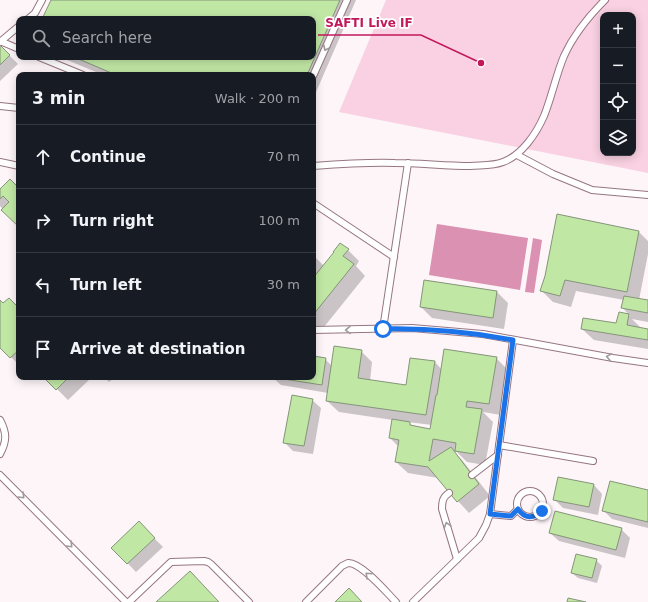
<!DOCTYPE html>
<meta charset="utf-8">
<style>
:root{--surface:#171b24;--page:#20242c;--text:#f1f3f6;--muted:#9ea1a6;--line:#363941}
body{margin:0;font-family:"DejaVu Sans",sans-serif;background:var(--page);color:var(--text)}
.controls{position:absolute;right:12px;top:12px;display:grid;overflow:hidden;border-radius:8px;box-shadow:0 2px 10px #0003}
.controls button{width:36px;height:36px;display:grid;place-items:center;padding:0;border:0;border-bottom:1px solid var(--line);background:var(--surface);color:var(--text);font:20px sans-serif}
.stop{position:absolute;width:12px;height:12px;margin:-9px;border:3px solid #1a73e8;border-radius:50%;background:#fff}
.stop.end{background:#1a73e8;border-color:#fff;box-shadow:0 1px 4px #0008}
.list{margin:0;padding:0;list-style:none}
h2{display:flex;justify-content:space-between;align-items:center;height:52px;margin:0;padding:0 16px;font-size:17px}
h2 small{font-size:13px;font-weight:400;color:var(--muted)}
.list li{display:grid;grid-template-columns:26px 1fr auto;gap:12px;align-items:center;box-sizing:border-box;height:64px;padding:0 16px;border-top:1px solid var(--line)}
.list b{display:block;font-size:15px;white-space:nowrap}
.list em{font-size:13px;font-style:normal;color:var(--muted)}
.icon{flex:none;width:22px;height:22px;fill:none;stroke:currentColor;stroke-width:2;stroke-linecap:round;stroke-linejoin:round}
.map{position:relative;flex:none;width:648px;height:602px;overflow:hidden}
.search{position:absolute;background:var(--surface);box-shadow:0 2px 10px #0003;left:16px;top:16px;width:300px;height:44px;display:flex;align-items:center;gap:10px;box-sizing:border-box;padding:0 14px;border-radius:8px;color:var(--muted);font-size:15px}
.panel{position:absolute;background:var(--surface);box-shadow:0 2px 10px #0003;left:16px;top:72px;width:300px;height:308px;border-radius:8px}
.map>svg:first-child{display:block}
</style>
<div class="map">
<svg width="648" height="602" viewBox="0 0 648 602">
<rect width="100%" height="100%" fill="#fdf5f8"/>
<path fill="#f9d1e2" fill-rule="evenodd" d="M 386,0 L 648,0 L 648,173 L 339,112 ZM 603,15 L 633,15 L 633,153 L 603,153 Z"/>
<g fill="#da91b2">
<path d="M 437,224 L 528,238 L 520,290 L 429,275 Z"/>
<path d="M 533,238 L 542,240 L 534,293 L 525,292 Z"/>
</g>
<g fill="#0003" fill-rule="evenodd">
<path d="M 52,0 L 356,0 L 313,99 L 313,75 L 103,75 L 60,57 L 313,57 L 313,19 L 44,19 Z"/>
<path d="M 0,46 L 18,64 L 0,81 Z"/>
<path d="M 19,189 L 19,226 L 0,206 L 0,191 Z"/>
<path d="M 557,215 L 639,232 L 648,241 L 648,254 L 639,300 L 648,301 L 648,322 L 632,319 L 640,327 L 640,328 L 648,330 L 648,349 L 594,340 L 582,329 L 617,324 L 619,314 L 630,316 L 623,308 L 624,300 L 576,291 L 571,307 L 553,302 L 542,291 Z"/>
<path d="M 348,250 L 359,261 L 356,266 L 365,276 L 320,332 L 313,326 L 313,255 L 324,266 Z"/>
<path d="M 497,292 L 508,303 L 504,329 L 432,318 L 421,307 Z"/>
<path d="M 0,301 L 3,304 L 19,309 L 19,365 L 0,346 Z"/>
<path d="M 361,351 L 372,362 L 370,381 L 407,386 L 435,362 L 442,370 L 496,358 L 508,370 L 501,415 L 483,412 L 493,422 L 485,465 L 467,462 L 457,452 L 453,451 L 462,460 L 490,496 L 469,513 L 458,501 L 438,478 L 408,473 L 396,462 L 399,447 L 390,438 L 393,420 L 339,412 L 327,401 L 328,393 L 281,385 L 272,377 L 313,377 L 313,357 L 325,359 L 332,366 ZM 408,422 L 432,425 L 431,430 L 414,427 Z"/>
<path d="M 45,377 L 91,377 L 91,378 L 68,400 Z"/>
<path d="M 104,377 L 115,377 L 109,382 Z"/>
<path d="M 312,400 L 321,408 L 313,454 L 293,451 L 284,442 Z"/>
<path d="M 594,485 L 602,494 L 598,515 L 563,508 L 554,499 Z"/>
<path d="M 648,491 L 648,528 L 612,519 L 604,511 Z"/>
<path d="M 139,523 L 163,547 L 136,572 L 113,548 Z"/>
<path d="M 621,529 L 630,538 L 625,558 L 559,541 L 550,533 Z"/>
<path d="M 596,560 L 602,566 L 597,583 L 578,578 L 572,573 Z"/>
</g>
<g fill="#c1e7a5" stroke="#849579">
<path d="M 51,0 L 340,0 L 307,75 L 116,75 L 74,57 L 313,57 L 313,19 L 42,19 Z"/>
<path d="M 0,45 L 10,55 L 0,65 Z"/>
<path d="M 10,179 L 19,188 L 19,227 L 1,210 L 9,202 L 3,196 L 0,199 L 0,189 Z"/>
<path d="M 557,214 L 639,231 L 627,292 L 565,280 L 560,296 L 540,291 L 545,276 Z"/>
<path d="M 340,243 L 349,249 L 343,256 L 354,264 L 313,315 L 313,278 L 334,252 L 333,252 Z"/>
<path d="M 424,280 L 497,291 L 493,318 L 420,307 Z"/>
<path d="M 624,296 L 648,300 L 648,313 L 621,308 Z"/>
<path d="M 9,298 L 19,308 L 19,350 L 10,358 L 0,348 L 0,300 L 3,303 Z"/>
<path d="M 619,312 L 629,314 L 627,325 L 648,329 L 648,340 L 581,329 L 583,318 L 616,323 Z"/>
<path d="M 334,346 L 362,350 L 358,378 L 406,385 L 410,358 L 435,361 L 426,415 L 326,401 Z"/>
<path d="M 444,349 L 497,357 L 489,404 L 467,401 L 466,407 L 482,409 L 474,454 L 455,451 L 456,443 L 433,439 L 429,461 L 451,447 L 479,484 L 457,502 L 428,467 L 395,462 L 399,440 L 389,438 L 392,419 L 410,422 L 410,425 L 430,429 L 436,395 L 437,395 Z"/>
<path d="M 313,356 L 326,358 L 322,385 L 271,377 L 313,377 Z"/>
<path d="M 43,377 L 69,377 L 56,390 Z"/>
<path d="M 292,395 L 313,399 L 304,446 L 283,443 Z"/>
<path d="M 558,477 L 594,484 L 589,507 L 553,500 Z"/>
<path d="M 610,481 L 648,490 L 648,522 L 602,511 Z"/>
<path d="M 555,511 L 622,528 L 616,550 L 549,533 Z"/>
<path d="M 139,521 L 155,538 L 127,564 L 111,548 Z"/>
<path d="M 576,554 L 597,559 L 592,578 L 571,573 Z"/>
<path d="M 190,571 L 219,602 L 156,602 Z"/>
<path d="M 349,588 L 362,602 L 335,602 Z"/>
<path d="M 568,598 L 586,602 L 567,602 Z"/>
</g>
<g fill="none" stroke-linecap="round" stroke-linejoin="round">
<g stroke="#967583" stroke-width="8">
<g id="lane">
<path d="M 28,19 L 35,13 L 42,0"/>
<path d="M 0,41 L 19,49"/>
<path d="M 0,42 L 19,26"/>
<path d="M 39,57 L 83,75"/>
<path d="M 313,76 L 347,0"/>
<path d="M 0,106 L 19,108"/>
<path d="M 517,155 L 553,174 L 592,190 L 648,195"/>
<path d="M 0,162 L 19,166"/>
<path d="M 313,166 C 340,164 368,162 395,163 C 420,163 445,166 470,166 C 481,165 493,166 503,162 C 522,155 536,134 544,116 C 552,96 556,75 564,56 C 574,34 589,16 605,0"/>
<path d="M 313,203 L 394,257"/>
<path d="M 383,329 L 408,163"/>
<path d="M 313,330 L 412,328 L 483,334 L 613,358 L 648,363"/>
<path d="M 0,420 C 7,433 7,441 0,454"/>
<path d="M 499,445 L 593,461"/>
<path d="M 0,475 L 126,602"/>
<path d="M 472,475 L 498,455"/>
<circle cx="530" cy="504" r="13"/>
<path d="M 449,493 C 443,497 442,501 442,509 L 457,559"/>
<path d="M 490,514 L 511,516 L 518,509"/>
<path d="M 129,602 L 171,562 L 204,561 L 208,562 L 211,564 L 249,602"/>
<path d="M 306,602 L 342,566 C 344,565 346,564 348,563 C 361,562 387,593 396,602"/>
<path d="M 413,602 L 479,538 L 486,525 L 490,514 L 513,340"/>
</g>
</g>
<use href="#lane" stroke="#fff" stroke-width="6"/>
</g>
<defs><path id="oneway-chevron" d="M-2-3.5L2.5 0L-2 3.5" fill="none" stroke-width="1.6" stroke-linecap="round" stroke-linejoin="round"/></defs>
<g stroke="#9f999c">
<use href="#oneway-chevron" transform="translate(326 48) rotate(114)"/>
<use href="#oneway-chevron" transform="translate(348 330) rotate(179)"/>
<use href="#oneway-chevron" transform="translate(609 357) rotate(-170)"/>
<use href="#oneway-chevron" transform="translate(22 496) rotate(45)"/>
<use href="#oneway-chevron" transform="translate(447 525) rotate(-107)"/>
<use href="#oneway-chevron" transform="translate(70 545) rotate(45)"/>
<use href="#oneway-chevron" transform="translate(368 575) rotate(-137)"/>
</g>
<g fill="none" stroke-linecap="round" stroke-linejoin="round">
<path stroke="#1a73e8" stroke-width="5" d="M 383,329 C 426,328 470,332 513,340 L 490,514 L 511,516 L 518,509 C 525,519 533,519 542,511"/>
</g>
<path fill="none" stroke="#c2185b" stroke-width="1.5" d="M481 63L421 35H318"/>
<circle fill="#c2185b" stroke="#fff" stroke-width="1.5" cx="481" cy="63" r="4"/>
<g font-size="12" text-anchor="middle" font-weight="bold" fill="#c2185b" stroke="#fff" stroke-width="3.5" stroke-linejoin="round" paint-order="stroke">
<text x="369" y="27">SAFTI Live IF</text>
</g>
</svg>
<div class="controls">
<button>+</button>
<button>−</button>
<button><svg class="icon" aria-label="locate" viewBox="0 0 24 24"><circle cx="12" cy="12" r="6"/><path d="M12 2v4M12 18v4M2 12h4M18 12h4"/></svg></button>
<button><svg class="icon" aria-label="layers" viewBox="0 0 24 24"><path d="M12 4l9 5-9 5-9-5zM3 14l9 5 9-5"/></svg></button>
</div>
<div class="stop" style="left:383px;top:329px"></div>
<div class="stop end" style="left:542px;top:511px"></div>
<div class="search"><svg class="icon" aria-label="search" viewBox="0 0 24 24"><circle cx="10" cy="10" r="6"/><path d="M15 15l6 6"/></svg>Search here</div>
<section class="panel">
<h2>3 min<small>Walk · 200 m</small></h2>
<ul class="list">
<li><svg class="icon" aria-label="ahead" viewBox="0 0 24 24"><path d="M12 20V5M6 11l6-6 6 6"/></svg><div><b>Continue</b></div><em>70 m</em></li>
<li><svg class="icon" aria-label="right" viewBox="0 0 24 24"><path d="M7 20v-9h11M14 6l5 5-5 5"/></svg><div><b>Turn right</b></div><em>100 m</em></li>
<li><svg class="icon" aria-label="left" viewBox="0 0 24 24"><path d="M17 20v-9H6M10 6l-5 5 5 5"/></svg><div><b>Turn left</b></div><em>30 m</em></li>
<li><svg class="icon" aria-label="arrive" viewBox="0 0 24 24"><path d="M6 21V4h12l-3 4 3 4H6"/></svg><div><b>Arrive at destination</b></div></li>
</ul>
</section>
</div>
